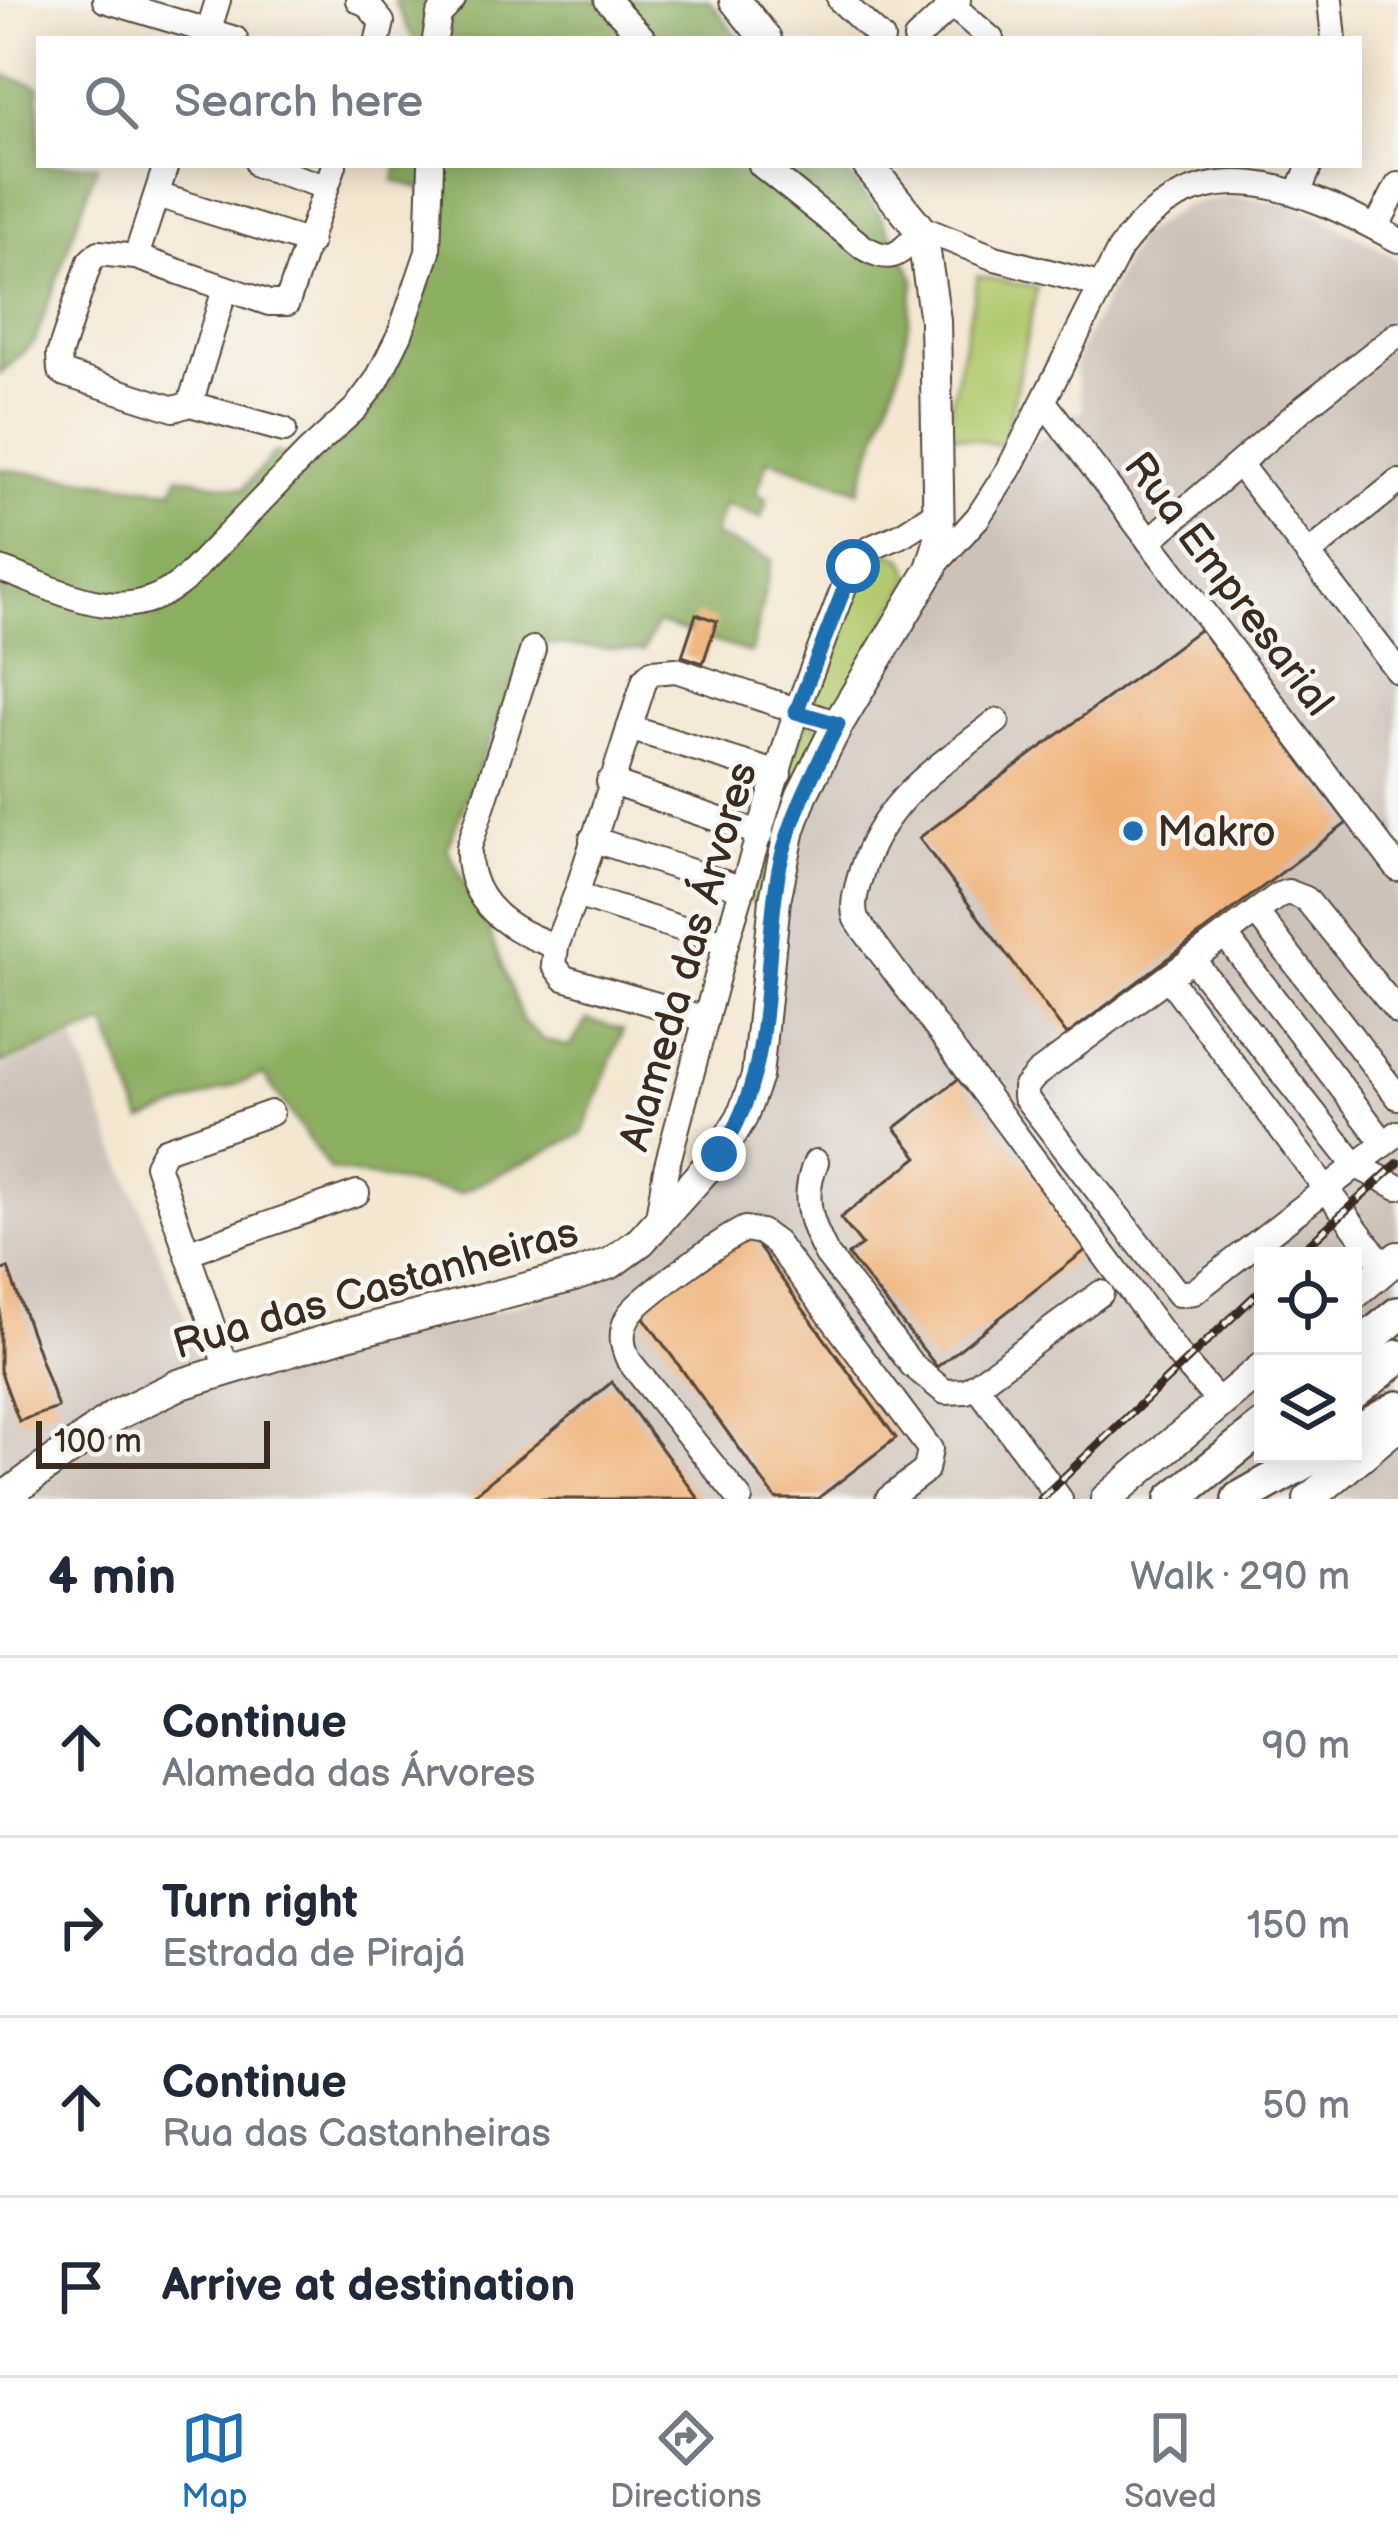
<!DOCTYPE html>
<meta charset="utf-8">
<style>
:root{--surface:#fff;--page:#f6f6f7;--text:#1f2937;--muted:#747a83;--line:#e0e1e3;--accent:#1f6fb2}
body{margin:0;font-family:"Balsamiq Sans",sans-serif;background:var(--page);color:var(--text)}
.controls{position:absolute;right:36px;bottom:36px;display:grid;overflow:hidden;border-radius:0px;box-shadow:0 6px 30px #0003}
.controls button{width:108px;height:108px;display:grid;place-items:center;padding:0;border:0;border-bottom:3px solid var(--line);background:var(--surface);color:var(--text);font:60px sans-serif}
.scale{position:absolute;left:36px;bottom:30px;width:234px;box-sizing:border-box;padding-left:12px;border:6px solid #3b2a1e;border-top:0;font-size:33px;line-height:42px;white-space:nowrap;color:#3b2a1e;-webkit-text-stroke:9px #f6f6f2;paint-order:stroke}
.stop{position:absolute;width:36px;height:36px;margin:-27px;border:9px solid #1f6fb2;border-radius:50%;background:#fff}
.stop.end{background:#1f6fb2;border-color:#fff;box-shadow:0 3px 12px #0008}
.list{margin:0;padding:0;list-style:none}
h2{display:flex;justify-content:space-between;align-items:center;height:156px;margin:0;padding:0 48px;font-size:51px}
h2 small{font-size:39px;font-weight:400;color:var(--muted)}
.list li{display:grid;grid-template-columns:78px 1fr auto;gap:36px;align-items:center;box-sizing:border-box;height:180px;padding:0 48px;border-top:3px solid var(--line)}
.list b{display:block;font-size:45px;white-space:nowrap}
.list p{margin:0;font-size:39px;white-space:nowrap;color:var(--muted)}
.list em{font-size:39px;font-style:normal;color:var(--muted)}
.icon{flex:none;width:66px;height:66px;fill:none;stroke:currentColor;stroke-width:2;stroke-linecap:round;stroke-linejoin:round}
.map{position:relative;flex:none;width:1398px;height:1499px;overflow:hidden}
.search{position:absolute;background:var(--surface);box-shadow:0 6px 30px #0003;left:36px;right:36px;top:36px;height:132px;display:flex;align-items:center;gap:30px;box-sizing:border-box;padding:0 42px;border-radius:0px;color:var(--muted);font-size:45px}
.sheet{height:876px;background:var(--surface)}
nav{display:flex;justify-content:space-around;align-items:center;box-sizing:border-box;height:168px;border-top:3px solid var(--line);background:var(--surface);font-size:33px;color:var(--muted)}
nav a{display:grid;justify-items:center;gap:6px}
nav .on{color:var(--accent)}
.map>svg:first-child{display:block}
</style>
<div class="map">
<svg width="1398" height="1499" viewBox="0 0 1398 1499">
<rect width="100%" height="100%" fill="#f6f6f2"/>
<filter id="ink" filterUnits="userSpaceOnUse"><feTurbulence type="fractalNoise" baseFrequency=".00833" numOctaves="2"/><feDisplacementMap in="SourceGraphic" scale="24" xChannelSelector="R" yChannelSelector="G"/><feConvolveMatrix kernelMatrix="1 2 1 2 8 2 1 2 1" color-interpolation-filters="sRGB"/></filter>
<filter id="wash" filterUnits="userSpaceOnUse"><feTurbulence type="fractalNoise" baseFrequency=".004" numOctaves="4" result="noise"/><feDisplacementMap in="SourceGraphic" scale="48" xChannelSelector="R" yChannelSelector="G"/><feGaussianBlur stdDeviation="2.7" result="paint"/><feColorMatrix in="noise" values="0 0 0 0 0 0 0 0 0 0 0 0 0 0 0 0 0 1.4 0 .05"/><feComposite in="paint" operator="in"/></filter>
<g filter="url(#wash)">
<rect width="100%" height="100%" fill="#f3e7d2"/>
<path fill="#cdc2b9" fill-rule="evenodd" d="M 1233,196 L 1292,205 L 1316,214 L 1398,259 L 1398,1499 L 0,1499 L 0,1068 L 75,1039 L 101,1112 L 213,1386 L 598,1283 L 739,1137 L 787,863 L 804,803 L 924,601 L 972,540 L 1029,445 L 1066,425 L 1072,415 L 1083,410 L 1075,371 L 1079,352 L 1137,237 L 1184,206 ZM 1263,1256 L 1353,1256 L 1353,1454 L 1263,1454 Z"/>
<g fill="#b2cb70" stroke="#767a47" stroke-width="3">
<path d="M 978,276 L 1037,288 L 1004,446 L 945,433 Z"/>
<path d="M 889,552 L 903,558 L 912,577 L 838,710 L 814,705 L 813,696 L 868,562 Z"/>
<path d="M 804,723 L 827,729 L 766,907 L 747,901 Z"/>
</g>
<g fill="#8daf62" stroke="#646c40" stroke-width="3">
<path d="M 394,0 L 709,0 L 740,39 L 413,39 Z"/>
<path d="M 0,74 L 39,86 L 39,165 L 97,165 L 35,341 L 0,374 Z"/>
<path d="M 398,165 L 840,165 L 879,213 L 915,279 L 902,362 L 859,490 L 769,459 L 756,493 L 767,499 L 761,518 L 724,504 L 714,536 L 772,560 L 751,653 L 657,623 L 643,651 L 529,643 L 447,848 L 487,926 L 523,1022 L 544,1040 L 570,1047 L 587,1020 L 623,1030 L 583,1134 L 460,1193 L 330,1170 L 263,1074 L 142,1121 L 106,1024 L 0,1064 L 0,469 L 173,490 L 178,476 L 243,489 L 275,452 L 316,464 L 387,389 L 420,309 L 441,233 L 441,194 L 394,181 Z"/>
</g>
<g id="blocks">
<g fill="#efb076">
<path d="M 696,614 L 717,621 L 703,663 L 682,656 Z"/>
<path d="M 1200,629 L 1347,823 L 1067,1035 L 919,838 Z"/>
<path d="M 958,1079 L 1091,1246 L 937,1367 L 848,1255 L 862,1245 L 840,1218 L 918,1157 L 895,1128 Z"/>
<path d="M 747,1231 L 896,1438 L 817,1499 L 776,1499 L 637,1308 Z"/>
<path d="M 8,1268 L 58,1408 L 19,1421 L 0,1370 L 0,1271 Z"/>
<path d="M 612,1382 L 699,1499 L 468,1499 Z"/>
</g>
</g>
</g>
<g filter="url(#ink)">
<use href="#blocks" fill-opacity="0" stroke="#574639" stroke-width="3"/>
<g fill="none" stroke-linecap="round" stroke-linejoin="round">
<g stroke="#574639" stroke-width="28">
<g id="minor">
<path d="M 105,0 L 235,39"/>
<path d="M 358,0 L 367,4 L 382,22 L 378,39"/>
<path d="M 607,0 L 644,39"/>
<path d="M 840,0 L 882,39"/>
<path d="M 1330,0 L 1334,39"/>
<path d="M 952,5 L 991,39"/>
<path d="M 206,39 L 218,0"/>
<path d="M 435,39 L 439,15 L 453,0"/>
<path d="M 916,39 L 958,0"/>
<path d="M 258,165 L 326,187"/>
<path d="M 761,165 L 863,247 C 893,264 898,255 920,232"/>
<path d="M 1299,191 L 1310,165"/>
<path d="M 157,195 L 310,243"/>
<path d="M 918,227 L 995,258 L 1100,285"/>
<path d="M 1376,228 L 1398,185"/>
<path d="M 136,257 L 166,165"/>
<path d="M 1044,402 L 1398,869"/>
<path d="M 190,404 L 225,289"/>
<path d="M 284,430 L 190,404 L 174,409 L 65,374 L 60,370 L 59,355 L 90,261 L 99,253 L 136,257 L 269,303 L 287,303 L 334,165"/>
<path d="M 1239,464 L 1398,671"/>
<path d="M 1149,541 L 1302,409 L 1398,334"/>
<path d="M 1308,554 L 1398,482"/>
<path d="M 932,568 L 978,517 L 1009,469 L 1120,249 C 1200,140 1300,187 1398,240"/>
<path d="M 0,569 C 66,592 124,631 185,579 L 308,452 L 355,409 L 377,380 L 400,334 L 428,252 L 431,165"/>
<path d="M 533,649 L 469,847 C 466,902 509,931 556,946"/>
<path d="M 997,721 C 939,767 884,797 861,873 C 857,889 851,903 856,919 L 1179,1356 L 1219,1402"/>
<path d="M 629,728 L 779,774"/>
<path d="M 609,782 L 761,834"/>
<path d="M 592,839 L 743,889"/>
<path d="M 576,895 L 726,943"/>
<path d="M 1256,912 L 1398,1097"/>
<path d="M 1225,935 L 1384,1143"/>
<path d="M 1192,959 L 1355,1165 L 1398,1187"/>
<path d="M 1168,977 L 1385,1268"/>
<path d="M 1398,1012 L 1306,899 L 1288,892 L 1279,895 L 1037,1074 L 1025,1088 L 1025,1097 L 1178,1294 L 1194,1292 L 1398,1133"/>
<path d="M 705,1019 L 564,978 L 554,965 L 556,946 L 576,895 L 645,679 L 652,672 L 676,670 L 838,724"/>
<path d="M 816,1162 C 801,1197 810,1223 827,1255 L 912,1365 L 945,1392 L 966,1391 L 976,1385 L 1101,1293"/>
<path d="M 657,1223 L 666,1169 L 726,943 L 796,712 L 852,566 C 867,545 878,546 899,536 C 914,528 927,518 940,509"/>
<path d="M 189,1252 L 357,1193"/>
<path d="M 227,1369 L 157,1165 L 165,1150 L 271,1113"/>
<path d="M 976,1385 L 1060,1499"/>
<path d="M 740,1499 L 629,1361 C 621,1344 620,1331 629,1315 C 640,1298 725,1238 745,1229 L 761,1232 L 776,1243 L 930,1449 L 926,1470 L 888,1499"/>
</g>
</g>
<g stroke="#574639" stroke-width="34">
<g id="major">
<path d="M 735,0 L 766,39"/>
<path d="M 1353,1295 L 1398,1257"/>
<path d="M 2,1499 L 116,1415 L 178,1385 L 347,1334 L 574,1276 L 611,1263 L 641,1241 L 719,1154 L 742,1117 L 757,1076 L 775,900 L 790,829 L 802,795 L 838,724 L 931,569 L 939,543 L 935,320 L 924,246 L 918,227 L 868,165"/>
<path d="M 1106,1499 L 1263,1367"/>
<path d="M 1309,1499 L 1398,1425"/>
</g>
</g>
<g stroke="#574639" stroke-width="38">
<g id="highway">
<path d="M 1353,1352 L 1398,1314"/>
<path d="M 1353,1393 L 1398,1357"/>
<path d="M 1353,1434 L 1398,1408"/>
<path d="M 1173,1499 L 1263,1427"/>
<path d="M 1239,1499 L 1318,1454"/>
</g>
</g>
<use href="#minor" stroke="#fff" stroke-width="24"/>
<use href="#major" stroke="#fff" stroke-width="30"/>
<use href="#highway" stroke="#fff" stroke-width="33"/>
<g stroke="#3b2a1e" stroke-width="9">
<g id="rail">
<path d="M 1296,1256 L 1398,1163"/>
<path d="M 1041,1499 L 1263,1288"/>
</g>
</g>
<use href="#rail" stroke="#f6f6f2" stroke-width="4.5" stroke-dasharray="14" stroke-linecap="butt"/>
</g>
</g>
<g fill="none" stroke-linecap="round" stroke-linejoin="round" filter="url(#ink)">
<path stroke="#1f6fb2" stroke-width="15" d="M 719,1154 C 778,1069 761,966 779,869 C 790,817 814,771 838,724 L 796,712 L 853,566"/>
</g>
<circle fill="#1f6fb2" stroke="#f6f6f2" stroke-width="4.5" cx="1133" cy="831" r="12"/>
<g text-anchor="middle" stroke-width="9" stroke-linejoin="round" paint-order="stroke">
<g font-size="42" fill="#3b2a1e" stroke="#f6f6f2">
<text transform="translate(1230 583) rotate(53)" y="15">Rua Empresarial</text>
<text transform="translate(687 956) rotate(-74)" y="15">Alameda das Árvores</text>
<text transform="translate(375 1287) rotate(-16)" y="15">Rua das Castanheiras</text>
</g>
<g font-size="42" fill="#3b2a1e" stroke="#f6f6f2" text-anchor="start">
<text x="1157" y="846">Makro</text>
</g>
</g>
</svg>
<div class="controls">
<button><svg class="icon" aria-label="locate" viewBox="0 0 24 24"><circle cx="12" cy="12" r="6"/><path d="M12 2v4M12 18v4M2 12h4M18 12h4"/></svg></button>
<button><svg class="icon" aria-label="layers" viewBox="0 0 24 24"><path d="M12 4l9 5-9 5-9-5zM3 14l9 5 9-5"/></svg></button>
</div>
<div class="scale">100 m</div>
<div class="stop" style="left:853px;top:566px"></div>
<div class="stop end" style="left:719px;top:1154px"></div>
<div class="search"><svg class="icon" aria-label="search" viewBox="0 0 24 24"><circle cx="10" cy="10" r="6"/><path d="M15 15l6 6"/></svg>Search here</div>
</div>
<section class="sheet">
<h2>4 min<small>Walk · 290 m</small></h2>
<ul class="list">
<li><svg class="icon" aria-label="ahead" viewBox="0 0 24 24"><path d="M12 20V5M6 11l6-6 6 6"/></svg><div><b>Continue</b><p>Alameda das Árvores</p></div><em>90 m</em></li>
<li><svg class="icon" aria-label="right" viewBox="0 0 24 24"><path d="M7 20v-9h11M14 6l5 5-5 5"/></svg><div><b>Turn right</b><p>Estrada de Pirajá</p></div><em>150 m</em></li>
<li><svg class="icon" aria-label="ahead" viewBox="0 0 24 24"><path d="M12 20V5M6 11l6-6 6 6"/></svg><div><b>Continue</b><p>Rua das Castanheiras</p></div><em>50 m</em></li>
<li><svg class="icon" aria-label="arrive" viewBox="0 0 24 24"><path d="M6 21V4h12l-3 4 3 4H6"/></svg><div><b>Arrive at destination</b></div></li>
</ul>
</section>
<nav>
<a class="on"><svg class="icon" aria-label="map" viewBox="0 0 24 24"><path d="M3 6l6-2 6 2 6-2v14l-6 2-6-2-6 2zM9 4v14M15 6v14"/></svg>Map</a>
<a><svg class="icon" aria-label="directions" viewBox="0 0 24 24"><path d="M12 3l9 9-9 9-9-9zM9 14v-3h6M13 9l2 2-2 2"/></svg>Directions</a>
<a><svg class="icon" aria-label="saved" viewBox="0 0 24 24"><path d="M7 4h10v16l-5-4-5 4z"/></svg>Saved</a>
</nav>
